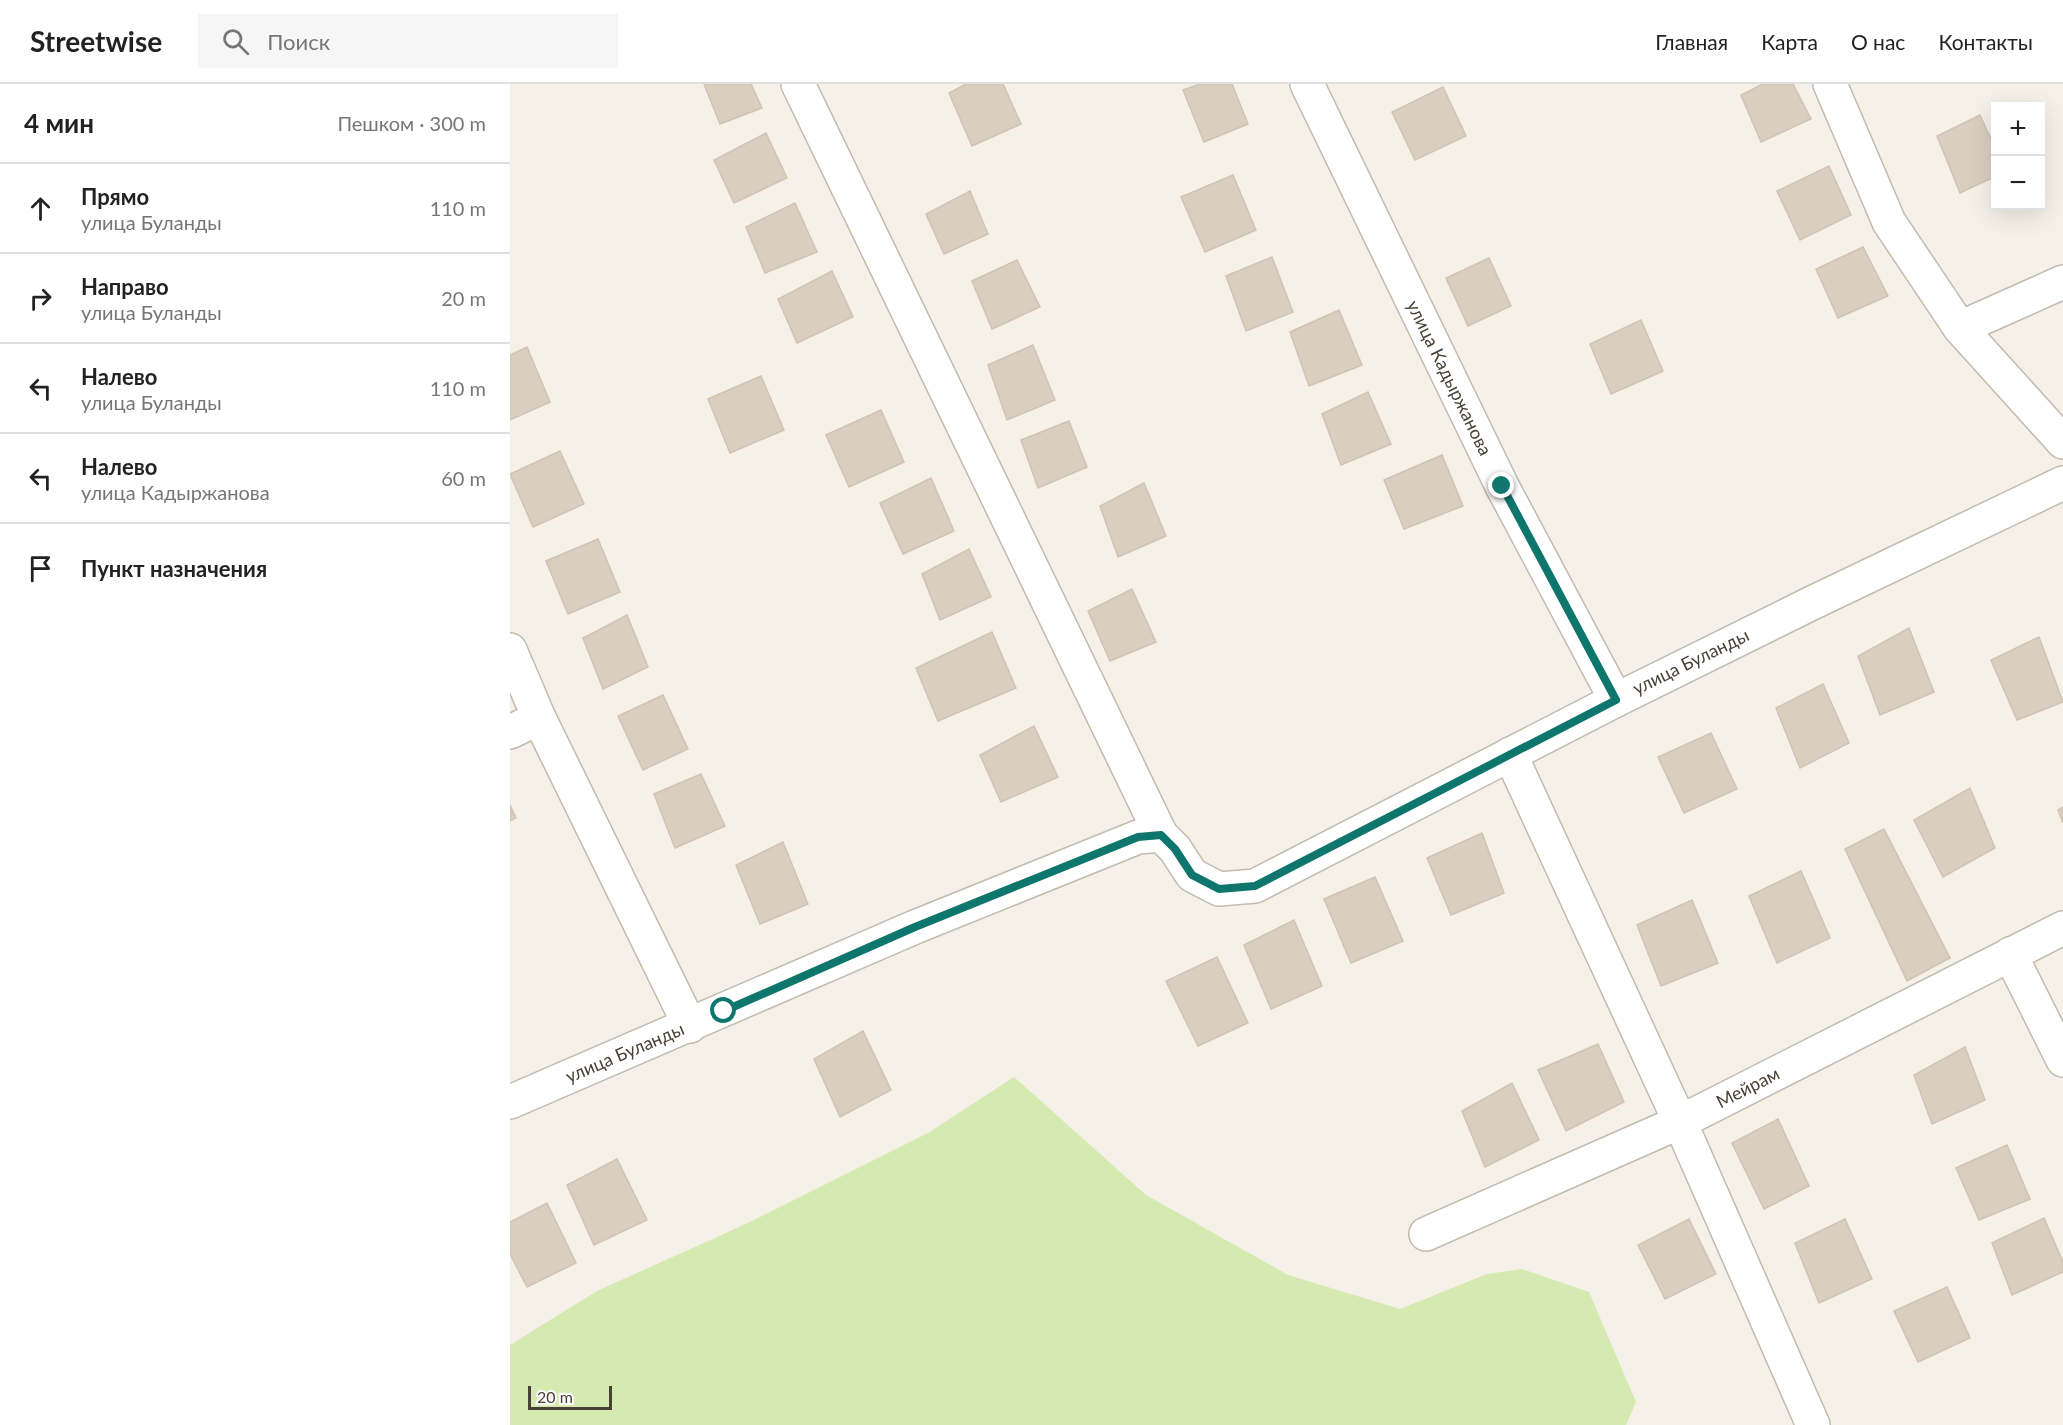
<!DOCTYPE html>
<html lang="ru">
<meta charset="utf-8">
<style>
:root{--surface:#fff;--page:#f6f6f6;--text:#222;--muted:#767676;--line:#e0e0e0}
body{margin:0;font-family:Lato,sans-serif;background:var(--page);color:var(--text)}
.controls{position:absolute;right:18px;top:18px;display:grid;overflow:hidden;border-radius:0px;box-shadow:0 6px 24px #0002}
.controls button{width:54px;height:54px;display:grid;place-items:center;padding:0;border:0;border-bottom:2px solid var(--line);background:var(--surface);color:var(--text);font:30px sans-serif}
.scale{position:absolute;left:18px;bottom:15px;width:84px;box-sizing:border-box;padding-left:6px;border:3px solid #494036;border-top:0;font-size:16px;line-height:21px;white-space:nowrap;color:#494036;-webkit-text-stroke:4px #fff;paint-order:stroke}
.stop{position:absolute;width:18px;height:18px;margin:-14px;border:4px solid #0f766e;border-radius:50%;background:#fff}
.stop.end{background:#0f766e;border-color:#fff;box-shadow:0 2px 6px #0008}
.list{margin:0;padding:0;list-style:none}
h2{display:flex;justify-content:space-between;align-items:center;height:78px;margin:0;padding:0 24px;font-size:26px}
h2 small{font-size:20px;font-weight:400;color:var(--muted)}
.list li{display:grid;grid-template-columns:39px 1fr auto;gap:18px;align-items:center;box-sizing:border-box;height:90px;padding:0 24px;border-top:2px solid var(--line)}
.list b{display:block;font-size:22px;white-space:nowrap}
.list p{margin:0;font-size:20px;white-space:nowrap;color:var(--muted)}
.list em{font-size:20px;font-style:normal;color:var(--muted)}
.icon{flex:none;width:33px;height:33px;fill:none;stroke:currentColor;stroke-width:2;stroke-linecap:round;stroke-linejoin:round}
.map{position:relative;flex:none;width:1553px;height:1341px;overflow:hidden}
header{display:flex;align-items:center;gap:36px;box-sizing:border-box;height:84px;padding:0 30px;background:var(--surface);border-bottom:2px solid var(--line)}
header strong{font-size:28px}
nav{display:flex;gap:33px;margin-inline-start:auto;font-size:21px}
.search{width:420px;height:54px;background:var(--page);display:flex;align-items:center;gap:15px;box-sizing:border-box;padding:0 21px;border-radius:0px;color:var(--muted);font-size:22px}
main{display:flex}
aside{flex:1;background:var(--surface)}
.map>svg:first-child{display:block}
</style>
<header>
<strong>Streetwise</strong>
<div class="search"><svg class="icon" aria-label="search" viewBox="0 0 24 24"><circle cx="10" cy="10" r="6"/><path d="M15 15l6 6"/></svg>Поиск</div>
<nav><a>Главная</a><a>Карта</a><a>О нас</a><a>Контакты</a></nav>
</header>
<main>
<aside>
<h2>4 мин<small>Пешком · 300 m</small></h2>
<ul class="list">
<li><svg class="icon" aria-label="ahead" viewBox="0 0 24 24"><path d="M12 20V5M6 11l6-6 6 6"/></svg><div><b>Прямо</b><p>улица Буланды</p></div><em>110 m</em></li>
<li><svg class="icon" aria-label="right" viewBox="0 0 24 24"><path d="M7 20v-9h11M14 6l5 5-5 5"/></svg><div><b>Направо</b><p>улица Буланды</p></div><em>20 m</em></li>
<li><svg class="icon" aria-label="left" viewBox="0 0 24 24"><path d="M17 20v-9H6M10 6l-5 5 5 5"/></svg><div><b>Налево</b><p>улица Буланды</p></div><em>110 m</em></li>
<li><svg class="icon" aria-label="left" viewBox="0 0 24 24"><path d="M17 20v-9H6M10 6l-5 5 5 5"/></svg><div><b>Налево</b><p>улица Кадыржанова</p></div><em>60 m</em></li>
<li><svg class="icon" aria-label="arrive" viewBox="0 0 24 24"><path d="M6 21V4h12l-3 4 3 4H6"/></svg><div><b>Пункт назначения</b></div></li>
</ul>
</aside>
<div class="map">
<svg width="1553" height="1341" viewBox="0 0 1553 1341">
<rect width="100%" height="100%" fill="#f5f0e8"/>
<path fill="#d4eab0" d="M 504,993 L 636,1111 L 778,1191 L 890,1225 L 977,1190 L 1012,1185 L 1079,1208 L 1126,1318 L 1116,1341 L 0,1341 L 0,1261 L 87,1207 L 238,1139 L 418,1049 Z"/>
<g fill="#dacec0" stroke="#d2c3b0" stroke-width="1.5">
<path d="M 194,0 L 241,0 L 252,24 L 210,40 Z"/>
<path d="M 456,0 L 493,0 L 511,40 L 462,62 L 439,9 Z"/>
<path d="M 690,0 L 722,0 L 738,40 L 694,58 L 673,6 Z"/>
<path d="M 1253,0 L 1283,0 L 1301,35 L 1251,58 L 1231,11 Z"/>
<path d="M 933,3 L 956,52 L 905,76 L 882,28 Z"/>
<path d="M 1470,31 L 1486,66 L 1486,92 L 1450,109 L 1427,52 Z"/>
<path d="M 256,49 L 277,94 L 224,119 L 204,76 Z"/>
<path d="M 1319,82 L 1341,131 L 1290,156 L 1267,107 Z"/>
<path d="M 723,91 L 746,146 L 695,168 L 671,113 Z"/>
<path d="M 460,107 L 478,150 L 434,170 L 416,130 Z"/>
<path d="M 285,119 L 307,168 L 255,189 L 236,143 Z"/>
<path d="M 1353,163 L 1378,212 L 1328,234 L 1306,185 Z"/>
<path d="M 762,173 L 783,228 L 736,247 L 716,192 Z"/>
<path d="M 979,174 L 1001,222 L 958,242 L 936,194 Z"/>
<path d="M 507,176 L 530,223 L 482,245 L 462,197 Z"/>
<path d="M 322,187 L 343,233 L 287,259 L 268,215 Z"/>
<path d="M 829,226 L 852,281 L 799,302 L 780,248 Z"/>
<path d="M 1131,236 L 1153,287 L 1101,310 L 1080,260 Z"/>
<path d="M 523,261 L 545,316 L 497,336 L 478,281 Z"/>
<path d="M 17,263 L 40,318 L 0,336 L 0,271 Z"/>
<path d="M 251,292 L 274,346 L 220,369 L 198,315 Z"/>
<path d="M 858,308 L 881,360 L 831,381 L 812,330 Z"/>
<path d="M 371,326 L 394,378 L 339,403 L 316,351 Z"/>
<path d="M 559,337 L 577,383 L 528,404 L 511,356 Z"/>
<path d="M 50,367 L 74,420 L 23,443 L 0,390 Z"/>
<path d="M 932,371 L 953,422 L 894,445 L 874,396 Z"/>
<path d="M 421,394 L 444,447 L 393,470 L 370,419 Z"/>
<path d="M 634,399 L 656,452 L 608,473 L 590,422 Z"/>
<path d="M 88,455 L 110,508 L 58,530 L 36,477 Z"/>
<path d="M 459,465 L 481,513 L 430,536 L 412,490 Z"/>
<path d="M 622,505 L 646,558 L 600,577 L 578,527 Z"/>
<path d="M 117,531 L 138,583 L 93,605 L 73,554 Z"/>
<path d="M 1399,544 L 1424,608 L 1370,631 L 1348,572 Z"/>
<path d="M 482,548 L 506,604 L 428,637 L 406,584 Z"/>
<path d="M 1529,553 L 1553,618 L 1507,636 L 1481,576 Z"/>
<path d="M 1313,600 L 1339,659 L 1290,684 L 1266,624 Z"/>
<path d="M 153,611 L 178,665 L 133,686 L 108,632 Z"/>
<path d="M 524,642 L 548,693 L 491,718 L 470,671 Z"/>
<path d="M 1201,649 L 1227,705 L 1174,729 L 1148,673 Z"/>
<path d="M 191,690 L 215,742 L 165,764 L 144,710 Z"/>
<path d="M 1460,704 L 1485,764 L 1433,793 L 1404,736 Z"/>
<path d="M 0,721 L 6,734 L 0,737 Z"/>
<path d="M 1553,723 L 1553,739 L 1548,726 Z"/>
<path d="M 1374,745 L 1440,874 L 1397,897 L 1335,765 Z"/>
<path d="M 972,749 L 994,809 L 941,831 L 917,774 Z"/>
<path d="M 273,758 L 298,820 L 250,840 L 226,781 Z"/>
<path d="M 1291,787 L 1320,854 L 1267,879 L 1239,812 Z"/>
<path d="M 865,793 L 893,857 L 841,879 L 814,815 Z"/>
<path d="M 1182,816 L 1208,879 L 1151,902 L 1127,841 Z"/>
<path d="M 784,836 L 812,902 L 761,925 L 734,861 Z"/>
<path d="M 707,873 L 738,939 L 688,962 L 656,897 Z"/>
<path d="M 353,947 L 381,1006 L 330,1033 L 304,975 Z"/>
<path d="M 1088,960 L 1114,1018 L 1056,1047 L 1028,986 Z"/>
<path d="M 1455,963 L 1475,1016 L 1422,1040 L 1404,991 Z"/>
<path d="M 1002,999 L 1029,1056 L 975,1083 L 952,1027 Z"/>
<path d="M 1268,1035 L 1299,1102 L 1254,1125 L 1222,1059 Z"/>
<path d="M 1497,1061 L 1520,1115 L 1469,1136 L 1446,1084 Z"/>
<path d="M 107,1075 L 137,1136 L 84,1161 L 57,1101 Z"/>
<path d="M 37,1119 L 66,1179 L 17,1203 L 0,1170 L 0,1138 Z"/>
<path d="M 1534,1134 L 1553,1178 L 1553,1188 L 1502,1211 L 1482,1159 Z"/>
<path d="M 1179,1135 L 1206,1190 L 1155,1215 L 1128,1161 Z"/>
<path d="M 1335,1135 L 1362,1195 L 1309,1219 L 1285,1159 Z"/>
<path d="M 1437,1203 L 1460,1254 L 1408,1278 L 1384,1227 Z"/>
</g>
<g fill="none" stroke-linecap="round" stroke-linejoin="round">
<g stroke="#c4baad" stroke-width="36">
<g id="minor">
<path d="M 288,0 L 651,751"/>
<path d="M 797,0 L 992,402 L 1106,616"/>
<path d="M 1320,0 L 1379,138 L 1450,244 L 1553,358"/>
<path d="M 1450,244 L 1553,198"/>
<path d="M 0,566 L 29,634 L 180,942"/>
<path d="M 0,648 L 29,634"/>
<path d="M 1000,670 L 1170,1038 L 1303,1341"/>
<path d="M 1500,870 L 1553,976"/>
<path d="M 0,1018 L 405,843 L 628,753 L 651,751 L 665,765 L 682,791 L 709,805 L 745,802 L 1106,616 L 1302,519 L 1553,399"/>
<path d="M 916,1150 L 1170,1038 L 1553,844"/>
</g>
</g>
<use href="#minor" stroke="#fff" stroke-width="33"/>
</g>
<g fill="none" stroke-linecap="round" stroke-linejoin="round">
<path stroke="#0f766e" stroke-width="8" d="M 214,927 L 405,843 L 628,753 L 651,751 L 665,765 L 682,791 L 709,805 L 745,802 L 1106,616 L 992,402"/>
</g>
<g text-anchor="middle" stroke-width="6" stroke-linejoin="round" paint-order="stroke">
<g font-size="18" fill="#494036" stroke="#fff">
<text transform="translate(939 294) rotate(64)" y="6">улица Кадыржанова</text>
<text transform="translate(1181 578) rotate(-26)" y="6">улица Буланды</text>
<text transform="translate(115 969) rotate(-23)" y="6">улица Буланды</text>
<text transform="translate(1238 1004) rotate(-27)" y="6">Мейрам</text>
</g>
</g>
</svg>
<div class="controls">
<button>+</button>
<button>−</button>
</div>
<div class="scale">20 m</div>
<div class="stop" style="left:214px;top:927px"></div>
<div class="stop end" style="left:992px;top:402px"></div>
</div>
</main>
